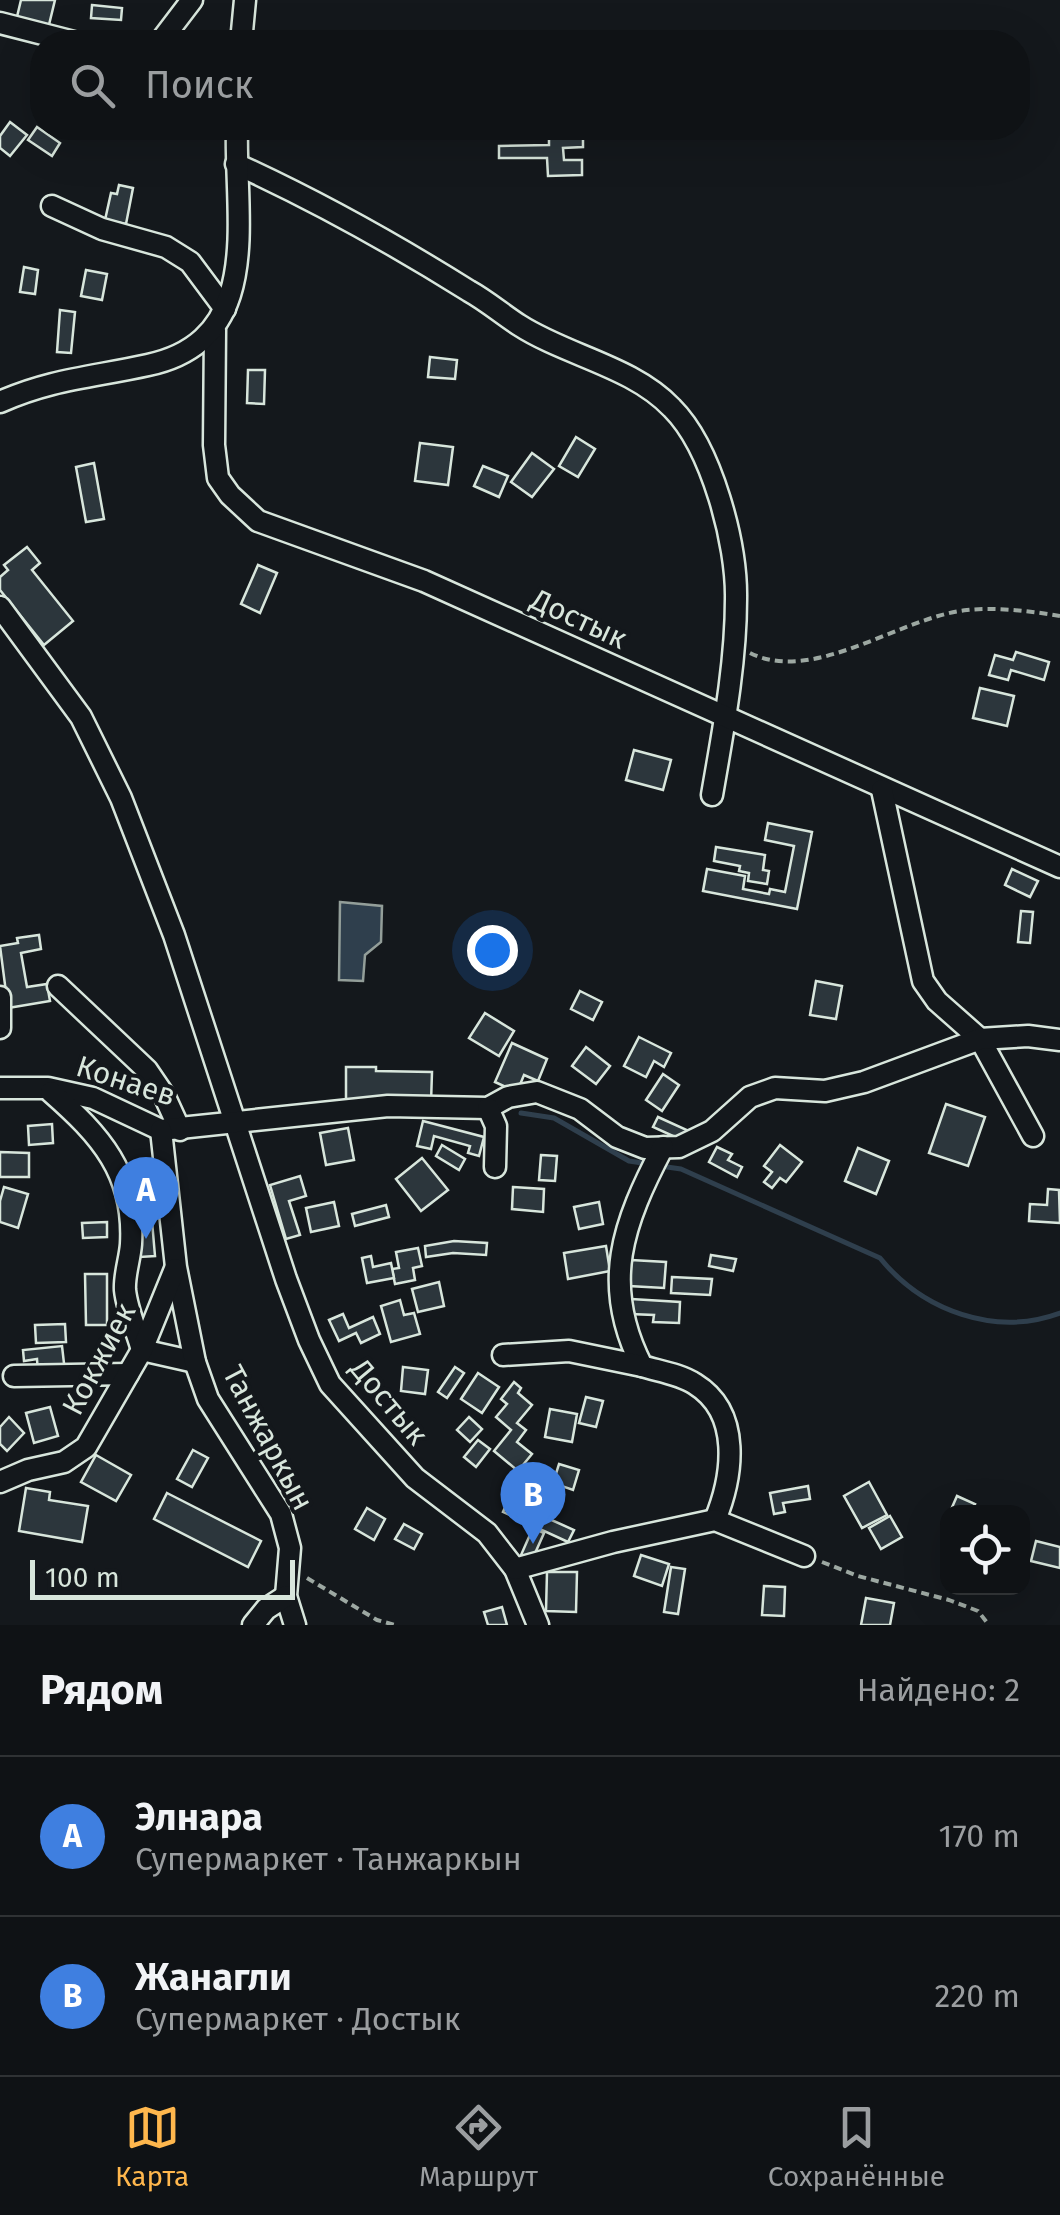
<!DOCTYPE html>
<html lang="ru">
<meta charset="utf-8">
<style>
:root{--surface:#0f1215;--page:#1d2022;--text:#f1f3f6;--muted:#9b9ea0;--line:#2f3234;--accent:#ffb74d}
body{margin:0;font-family:"Fira Sans",sans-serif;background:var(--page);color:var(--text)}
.controls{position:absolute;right:30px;bottom:30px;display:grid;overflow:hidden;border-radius:20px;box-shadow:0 10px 40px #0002}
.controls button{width:90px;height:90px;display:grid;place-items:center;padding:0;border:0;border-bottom:2px solid var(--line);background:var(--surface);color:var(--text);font:50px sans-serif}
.scale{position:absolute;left:30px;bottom:25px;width:265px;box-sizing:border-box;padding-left:10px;border:5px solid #d8e6dc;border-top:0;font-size:28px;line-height:35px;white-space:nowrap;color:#d8e6dc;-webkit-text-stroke:8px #14181c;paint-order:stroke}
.you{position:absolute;left:492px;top:950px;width:35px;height:35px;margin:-25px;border:8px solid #fff;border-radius:50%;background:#1a73e8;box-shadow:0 0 0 15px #1a73e833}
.badge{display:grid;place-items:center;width:65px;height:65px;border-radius:50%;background:var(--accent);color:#fff;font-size:32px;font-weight:700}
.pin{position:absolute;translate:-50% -82px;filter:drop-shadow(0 2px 5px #0008)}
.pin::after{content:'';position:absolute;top:52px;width:35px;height:30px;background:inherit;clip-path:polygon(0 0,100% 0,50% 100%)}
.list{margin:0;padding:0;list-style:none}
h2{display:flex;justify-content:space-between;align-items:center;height:130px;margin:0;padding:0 40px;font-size:42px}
h2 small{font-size:32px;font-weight:400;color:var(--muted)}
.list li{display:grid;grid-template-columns:65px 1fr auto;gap:30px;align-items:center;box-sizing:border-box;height:160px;padding:0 40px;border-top:2px solid var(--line)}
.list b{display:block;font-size:38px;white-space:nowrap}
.list p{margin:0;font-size:32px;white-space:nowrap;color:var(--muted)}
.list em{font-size:32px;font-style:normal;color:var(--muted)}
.icon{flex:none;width:55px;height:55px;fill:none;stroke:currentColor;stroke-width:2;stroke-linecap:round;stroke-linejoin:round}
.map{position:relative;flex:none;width:1060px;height:1625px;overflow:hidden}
.search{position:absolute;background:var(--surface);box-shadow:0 10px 40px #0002;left:30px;right:30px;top:30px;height:110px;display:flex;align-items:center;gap:25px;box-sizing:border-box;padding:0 35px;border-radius:40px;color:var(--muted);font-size:38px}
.sheet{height:450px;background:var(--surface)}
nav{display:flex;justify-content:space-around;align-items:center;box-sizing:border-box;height:140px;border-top:2px solid var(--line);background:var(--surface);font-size:28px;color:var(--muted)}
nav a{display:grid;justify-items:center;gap:5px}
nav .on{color:var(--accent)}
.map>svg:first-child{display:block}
</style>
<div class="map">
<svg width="1060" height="1625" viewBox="0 0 1060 1625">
<rect width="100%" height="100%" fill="#14181c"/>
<path fill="#2f3f4d" stroke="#939e99" stroke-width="2.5" d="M 340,902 L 382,906 L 381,942 L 365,955 L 363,981 L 339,980 Z"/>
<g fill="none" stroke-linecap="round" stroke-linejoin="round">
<g stroke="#2f3f4d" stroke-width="5">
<path d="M 521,1113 L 554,1118 L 629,1161 L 649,1164"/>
<path d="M 660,1166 L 681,1169 L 880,1258 C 923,1311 995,1337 1060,1313"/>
</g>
</g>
<g fill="#2c363c" stroke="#d8e6dc" stroke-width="2.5">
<path d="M 21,0 L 55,0 L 47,33 L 15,25 Z"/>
<path d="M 92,5 L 122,8 L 121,20 L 91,18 Z"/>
<path d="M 10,122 L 27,135 L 10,156 L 0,148 L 0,136 Z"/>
<path d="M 37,127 L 60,143 L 52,156 L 28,140 Z"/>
<path d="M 549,128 L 583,128 L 583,147 L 563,148 L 564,160 L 582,160 L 582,175 L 548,176 L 547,158 L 499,158 L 499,146 L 549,145 Z"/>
<path d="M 119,185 L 133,188 L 126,224 L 105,220 L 111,193 L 117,194 Z"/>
<path d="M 24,267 L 38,270 L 35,294 L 20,292 Z"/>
<path d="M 86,270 L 107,274 L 102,300 L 81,296 Z"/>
<path d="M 60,310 L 75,312 L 71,353 L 57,352 Z"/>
<path d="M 430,357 L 457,360 L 455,379 L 428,377 Z"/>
<path d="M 248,370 L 265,370 L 264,404 L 247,403 Z"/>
<path d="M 576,437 L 595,449 L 578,477 L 559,466 Z"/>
<path d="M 420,443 L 453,447 L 448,485 L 415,481 Z"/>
<path d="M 532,453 L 554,469 L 532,497 L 511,482 Z"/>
<path d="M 94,463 L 104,519 L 86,522 L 76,467 Z"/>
<path d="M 483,466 L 508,476 L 499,497 L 474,486 Z"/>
<path d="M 27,547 L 40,563 L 32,570 L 73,621 L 44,645 L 0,590 L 0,577 L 8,570 L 4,565 Z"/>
<path d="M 258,565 L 277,573 L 260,613 L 241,604 Z"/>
<path d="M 1016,652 L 1049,662 L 1044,680 L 1011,670 L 1008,680 L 989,675 L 995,655 L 1013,660 Z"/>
<path d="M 980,688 L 1014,696 L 1007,726 L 973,718 Z"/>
<path d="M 634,750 L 671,760 L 663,790 L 626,780 Z"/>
<path d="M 768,823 L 812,832 L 797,909 L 703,891 L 707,869 L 745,876 L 743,889 L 769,894 L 770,889 L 785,892 L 794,846 L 765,840 Z"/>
<path d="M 716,847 L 765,855 L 763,870 L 769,871 L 767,884 L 748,881 L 749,873 L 739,871 L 740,866 L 714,861 Z"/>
<path d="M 1012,869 L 1038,881 L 1030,897 L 1005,885 Z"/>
<path d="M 1021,911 L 1033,912 L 1030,943 L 1018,942 Z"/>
<path d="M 39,935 L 41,949 L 21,953 L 27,987 L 47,984 L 50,1001 L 8,1008 L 0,946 L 18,943 L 17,938 Z"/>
<path d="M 816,981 L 842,986 L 836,1019 L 810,1015 Z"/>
<path d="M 580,991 L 602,1002 L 593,1020 L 571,1009 Z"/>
<path d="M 485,1013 L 514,1031 L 499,1056 L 469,1038 Z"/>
<path d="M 639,1037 L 671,1053 L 664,1067 L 654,1061 L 646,1077 L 624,1066 Z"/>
<path d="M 512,1043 L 547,1059 L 538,1081 L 524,1075 L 517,1092 L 495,1082 Z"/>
<path d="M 586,1047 L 610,1066 L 596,1084 L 572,1066 Z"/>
<path d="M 346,1067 L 376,1067 L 376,1071 L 432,1072 L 431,1103 L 346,1102 Z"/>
<path d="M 663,1074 L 679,1085 L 662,1111 L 646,1100 Z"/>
<path d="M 946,1104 L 985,1117 L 968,1166 L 929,1153 Z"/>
<path d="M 658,1117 L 689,1131 L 684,1141 L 653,1127 Z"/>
<path d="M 423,1121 L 484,1137 L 479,1156 L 468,1153 L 470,1146 L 434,1136 L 431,1149 L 417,1146 Z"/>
<path d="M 52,1124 L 53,1143 L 29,1145 L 28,1126 Z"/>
<path d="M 348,1128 L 354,1160 L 326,1165 L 320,1133 Z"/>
<path d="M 442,1145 L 465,1159 L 459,1170 L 436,1156 Z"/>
<path d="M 780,1145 L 802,1162 L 786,1182 L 780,1178 L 772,1188 L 764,1182 L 772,1172 L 764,1166 Z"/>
<path d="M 717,1147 L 732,1154 L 728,1160 L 742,1167 L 737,1177 L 709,1162 Z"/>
<path d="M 858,1148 L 889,1161 L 876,1194 L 845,1181 Z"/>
<path d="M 0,1152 L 29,1153 L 29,1177 L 0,1177 Z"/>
<path d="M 541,1155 L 557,1156 L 555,1181 L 539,1180 Z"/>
<path d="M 422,1158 L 448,1190 L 421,1211 L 396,1179 Z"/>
<path d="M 300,1176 L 306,1196 L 289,1201 L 300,1235 L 286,1239 L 270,1185 Z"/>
<path d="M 4,1187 L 28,1194 L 18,1228 L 0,1222 L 0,1201 Z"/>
<path d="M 513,1187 L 544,1189 L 543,1212 L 512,1209 Z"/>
<path d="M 1048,1189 L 1059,1190 L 1060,1223 L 1029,1221 L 1030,1204 L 1047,1205 Z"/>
<path d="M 334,1202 L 339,1226 L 311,1232 L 306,1208 Z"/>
<path d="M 599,1202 L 603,1224 L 579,1229 L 574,1207 Z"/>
<path d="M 386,1205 L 389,1217 L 355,1226 L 352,1214 Z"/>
<path d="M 152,1221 L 155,1256 L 140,1257 L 137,1222 Z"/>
<path d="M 107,1222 L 107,1237 L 83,1238 L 82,1223 Z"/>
<path d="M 454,1241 L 487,1243 L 486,1255 L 453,1253 L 426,1257 L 425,1246 Z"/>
<path d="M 606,1246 L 610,1271 L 568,1279 L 564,1253 Z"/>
<path d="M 418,1248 L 422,1266 L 413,1268 L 415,1280 L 395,1284 L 392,1269 L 399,1268 L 396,1252 Z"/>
<path d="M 711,1255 L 736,1259 L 733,1271 L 709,1266 Z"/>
<path d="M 371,1256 L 373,1267 L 391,1263 L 394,1278 L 367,1283 L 362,1258 Z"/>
<path d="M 631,1260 L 666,1262 L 664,1288 L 629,1286 Z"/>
<path d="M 85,1274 L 107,1274 L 107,1325 L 86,1325 Z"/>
<path d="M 672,1277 L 712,1279 L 710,1295 L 671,1293 Z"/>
<path d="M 439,1282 L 444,1306 L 418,1312 L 412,1289 Z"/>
<path d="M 631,1299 L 680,1302 L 679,1323 L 653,1322 L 654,1315 L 630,1314 Z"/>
<path d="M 400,1300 L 404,1315 L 414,1313 L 420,1334 L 391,1342 L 381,1306 Z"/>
<path d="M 343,1314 L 349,1328 L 373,1317 L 380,1334 L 361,1343 L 356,1333 L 339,1341 L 329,1320 Z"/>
<path d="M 65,1324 L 66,1342 L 36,1343 L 35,1325 Z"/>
<path d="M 62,1346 L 65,1372 L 38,1374 L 37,1359 L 24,1361 L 23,1350 Z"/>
<path d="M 403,1367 L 428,1370 L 425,1394 L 401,1391 Z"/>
<path d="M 455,1367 L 464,1373 L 447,1398 L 438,1392 Z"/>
<path d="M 478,1373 L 499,1387 L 482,1413 L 461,1399 Z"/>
<path d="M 514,1382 L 521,1388 L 518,1393 L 532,1405 L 517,1423 L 526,1430 L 517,1442 L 532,1454 L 518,1471 L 494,1451 L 511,1430 L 496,1417 L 507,1404 L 501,1399 Z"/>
<path d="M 586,1397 L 603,1401 L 596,1427 L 579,1423 Z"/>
<path d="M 50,1407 L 58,1436 L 34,1443 L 26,1413 Z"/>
<path d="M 550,1409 L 577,1414 L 572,1442 L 545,1437 Z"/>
<path d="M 9,1417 L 24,1433 L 7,1451 L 0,1444 L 0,1427 Z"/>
<path d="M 469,1417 L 482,1429 L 470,1442 L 457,1430 Z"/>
<path d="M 478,1440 L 490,1449 L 476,1467 L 464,1457 Z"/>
<path d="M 193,1450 L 208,1458 L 192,1487 L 177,1479 Z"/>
<path d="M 96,1455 L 131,1475 L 116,1501 L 81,1482 Z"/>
<path d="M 559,1464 L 579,1470 L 573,1490 L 553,1483 Z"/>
<path d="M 869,1482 L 887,1515 L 862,1528 L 844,1496 Z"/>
<path d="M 808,1486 L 810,1499 L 783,1503 L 785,1512 L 774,1514 L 770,1493 Z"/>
<path d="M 514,1487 L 553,1505 L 547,1518 L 574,1530 L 568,1542 L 503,1512 Z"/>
<path d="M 26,1488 L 50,1492 L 49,1500 L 88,1506 L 82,1542 L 19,1531 Z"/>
<path d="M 167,1493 L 261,1541 L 248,1567 L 154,1519 Z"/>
<path d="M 957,1496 L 975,1504 L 971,1512 L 950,1512 Z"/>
<path d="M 367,1508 L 385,1519 L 374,1540 L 355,1529 Z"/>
<path d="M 890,1516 L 902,1537 L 881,1549 L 869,1528 Z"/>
<path d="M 404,1524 L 422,1534 L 414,1549 L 395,1539 Z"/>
<path d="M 533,1528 L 544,1533 L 532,1560 L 521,1555 Z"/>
<path d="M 1036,1541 L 1060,1547 L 1060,1568 L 1031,1561 Z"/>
<path d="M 641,1555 L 669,1564 L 662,1586 L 634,1576 Z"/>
<path d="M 671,1567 L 685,1569 L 678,1614 L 664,1612 Z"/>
<path d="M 547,1572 L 577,1572 L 576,1612 L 546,1611 Z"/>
<path d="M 764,1586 L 785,1587 L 784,1616 L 762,1615 Z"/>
<path d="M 866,1598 L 894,1603 L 890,1625 L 861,1625 Z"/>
<path d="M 502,1607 L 507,1625 L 488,1625 L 484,1612 Z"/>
</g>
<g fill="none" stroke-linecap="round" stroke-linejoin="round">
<g stroke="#d8e6dc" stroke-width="25">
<g id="minor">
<path d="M 0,23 L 74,42"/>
<path d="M 160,42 L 192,0"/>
<path d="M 241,42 L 245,0"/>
<path d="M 236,164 C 317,201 394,244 469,291 C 487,301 502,314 519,325 C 567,356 632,366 672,408 C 712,448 737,544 736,599 C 736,664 723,731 712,795"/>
<path d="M 52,206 L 102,229 L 166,247 L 190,262 L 225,309"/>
<path d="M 215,330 L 214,445 L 218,478 L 230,495 L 258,521 L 424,581 L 1060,867"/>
<path d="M 0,402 C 51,379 94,377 148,365 C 266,340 234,217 237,128"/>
<path d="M 0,607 L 81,717 L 121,798 L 174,935 L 286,1279 L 309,1340 L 330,1384 L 415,1478 L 487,1533 L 515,1569 L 538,1625"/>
<path d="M 882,790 L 923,981 L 937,1001 L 980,1039 L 1033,1136"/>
<path d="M 58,986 L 147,1070 L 164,1095 L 180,1130"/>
<path d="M 0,997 L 0,1028"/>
<path d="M 0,1088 L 48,1088 L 93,1098 L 161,1130 L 388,1106 L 488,1108 L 508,1097 L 537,1092 L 580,1109 L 617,1137 L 645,1148 L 679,1147 L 712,1131 L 750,1097 L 775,1088 L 825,1091 L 864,1082 L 980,1039 L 1028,1036 L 1060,1040"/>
<path d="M 51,1092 C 100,1135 135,1173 131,1244 C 130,1259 124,1275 125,1290 C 127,1310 137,1332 142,1350 L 195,1362"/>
<path d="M 488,1108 L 496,1126 L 495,1167"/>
<path d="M 161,1130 L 176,1267 L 195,1362 L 208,1399 L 281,1514 L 290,1548 L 286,1596 L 295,1625"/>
<path d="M 663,1147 C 623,1223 600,1284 642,1366 C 658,1371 680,1374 695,1384 C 742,1413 733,1476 715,1520"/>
<path d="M 503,1355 L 569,1351 L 642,1366"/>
<path d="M 14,1376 L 128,1374"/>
<path d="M 0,1482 L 28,1470 L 64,1462 L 86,1447 L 142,1350 L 175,1269"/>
<path d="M 515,1569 L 613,1542 L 715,1520 L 804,1556"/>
<path d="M 253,1625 L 266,1609 L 286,1596"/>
</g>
</g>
<g stroke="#9da8a2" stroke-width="4" stroke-dasharray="8 5" stroke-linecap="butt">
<path d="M 750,653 C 814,685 900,617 967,610 C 997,607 1030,611 1060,616"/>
<path d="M 822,1562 L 858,1576 L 949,1600 L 978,1611 L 989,1625"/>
<path d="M 307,1578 L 377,1620 L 395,1625"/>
</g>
<use href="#minor" stroke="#14181c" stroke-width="20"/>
</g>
<g text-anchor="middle" stroke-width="8" stroke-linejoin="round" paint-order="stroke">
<g font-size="30" fill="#d8e6dc" stroke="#14181c">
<text transform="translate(579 619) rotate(25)" y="10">Достык</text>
<text transform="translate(126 1081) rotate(18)" y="10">Конаев</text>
<text transform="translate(99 1359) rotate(-62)" y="10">Кокжиек</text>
<text transform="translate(389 1402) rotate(50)" y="10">Достык</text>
<text transform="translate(268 1438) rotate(62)" y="10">Танжаркын</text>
</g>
</g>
</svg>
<div class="controls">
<button><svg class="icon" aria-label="locate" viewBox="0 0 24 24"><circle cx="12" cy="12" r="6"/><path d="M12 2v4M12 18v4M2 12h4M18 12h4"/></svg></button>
</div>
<div class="scale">100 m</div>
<div class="you"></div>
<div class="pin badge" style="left:146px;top:1239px;background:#3f7fe0">A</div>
<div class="pin badge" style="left:533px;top:1544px;background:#3f7fe0">B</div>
<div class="search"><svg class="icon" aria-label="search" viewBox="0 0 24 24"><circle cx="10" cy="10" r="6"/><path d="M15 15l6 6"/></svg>Поиск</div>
</div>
<section class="sheet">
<h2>Рядом<small>Найдено: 2</small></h2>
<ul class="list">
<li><span class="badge" style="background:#3f7fe0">A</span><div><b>Элнара</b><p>Супермаркет · Танжаркын</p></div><em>170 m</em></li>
<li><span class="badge" style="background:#3f7fe0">B</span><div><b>Жанагли</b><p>Супермаркет · Достык</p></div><em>220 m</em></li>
</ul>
</section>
<nav>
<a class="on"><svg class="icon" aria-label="map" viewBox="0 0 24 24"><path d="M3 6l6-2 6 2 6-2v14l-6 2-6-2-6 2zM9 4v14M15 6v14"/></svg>Карта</a>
<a><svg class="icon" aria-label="directions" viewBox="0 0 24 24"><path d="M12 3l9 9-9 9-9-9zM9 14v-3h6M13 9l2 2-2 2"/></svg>Маршрут</a>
<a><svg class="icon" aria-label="saved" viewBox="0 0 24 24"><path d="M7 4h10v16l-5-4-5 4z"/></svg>Сохранённые</a>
</nav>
